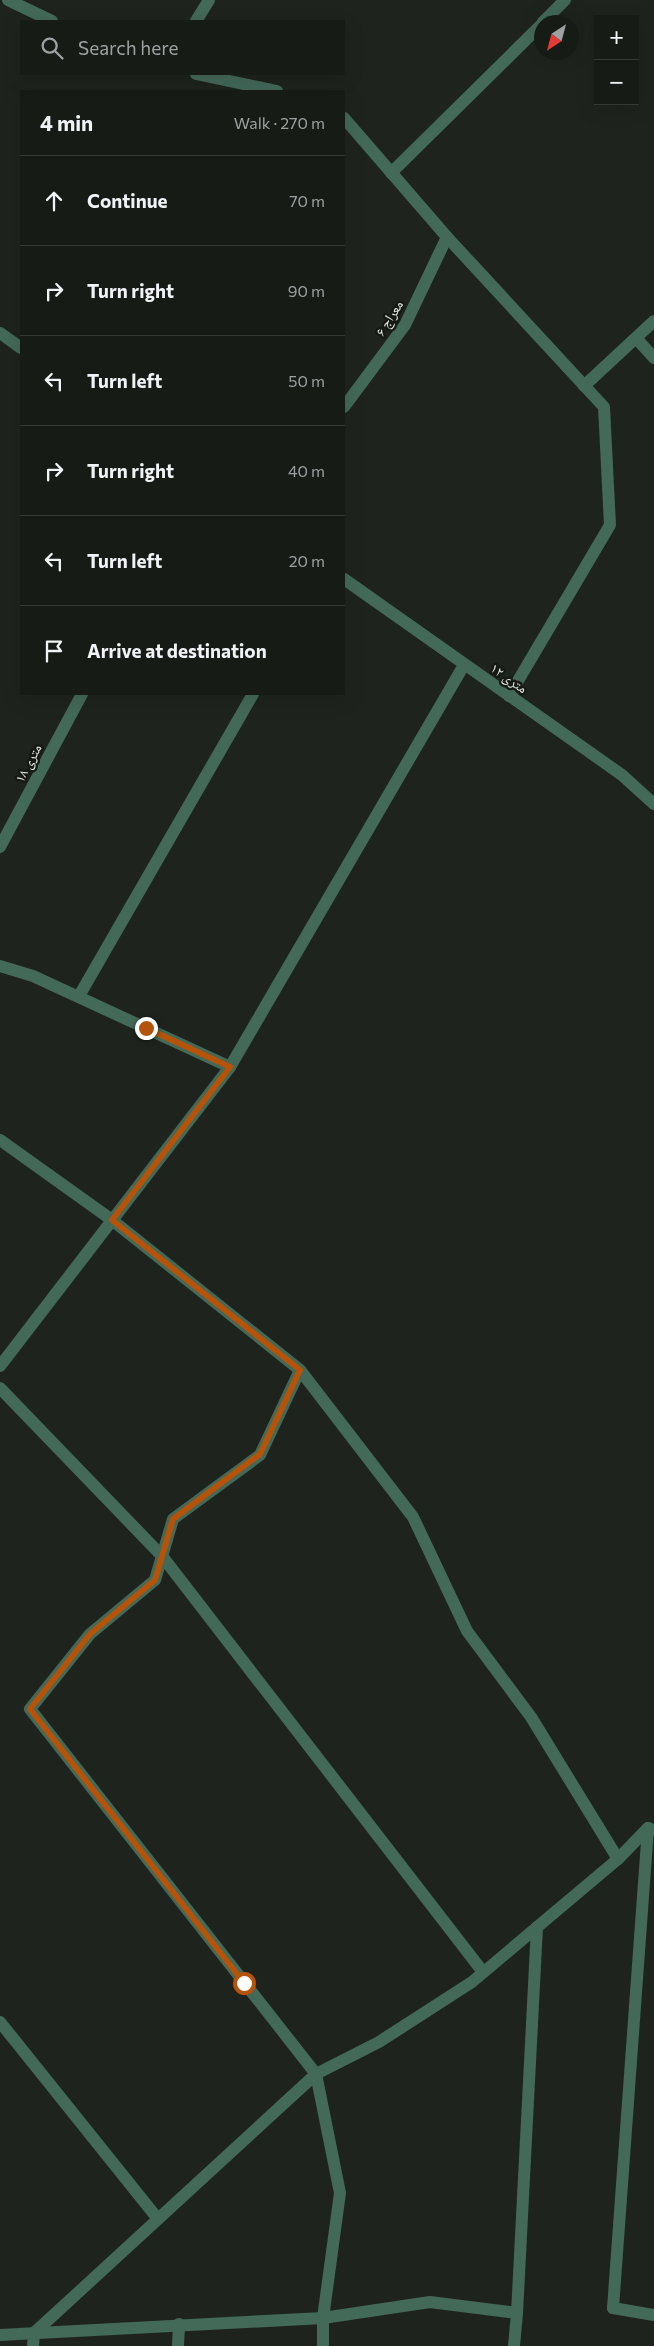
<!DOCTYPE html>
<meta charset="utf-8">
<style>
:root{--surface:#161b16;--page:#1f241f;--text:#f1f3f6;--muted:#9ea1a1;--line:#353935}
body{margin:0;font-family:Commissioner,"Noto Naskh Arabic",sans-serif;background:var(--page);color:var(--text)}
.controls{position:absolute;right:15px;top:15px;display:grid;overflow:hidden;border-radius:0px;box-shadow:0 5px 20px #0002}
.controls button{width:45px;height:45px;display:grid;place-items:center;padding:0;border:0;border-bottom:1px solid var(--line);background:var(--surface);color:var(--text);font:25px sans-serif}
.compass{position:absolute;left:534px;top:15px;width:45px;height:45px;border-radius:50%;background:var(--surface);box-shadow:0 5px 20px #0002;rotate:216deg}
.stop{position:absolute;width:15px;height:15px;margin:-11px;border:4px solid #b45309;border-radius:50%;background:#fff}
.stop.end{background:#b45309;border-color:#fff;box-shadow:0 1px 5px #0008}
.list{margin:0;padding:0;list-style:none}
h2{display:flex;justify-content:space-between;align-items:center;height:65px;margin:0;padding:0 20px;font-size:21px}
h2 small{font-size:16px;font-weight:400;color:var(--muted)}
.list li{display:grid;grid-template-columns:32px 1fr auto;gap:15px;align-items:center;box-sizing:border-box;height:90px;padding:0 20px;border-top:1px solid var(--line)}
.list b{display:block;font-size:19px;white-space:nowrap}
.list em{font-size:16px;font-style:normal;color:var(--muted)}
.icon{flex:none;width:28px;height:28px;fill:none;stroke:currentColor;stroke-width:2;stroke-linecap:round;stroke-linejoin:round}
.map{position:relative;flex:none;width:654px;height:2346px;overflow:hidden}
.search{position:absolute;background:var(--surface);box-shadow:0 5px 20px #0002;left:20px;top:20px;width:325px;height:55px;display:flex;align-items:center;gap:12px;box-sizing:border-box;padding:0 18px;border-radius:0px;color:var(--muted);font-size:19px}
.panel{position:absolute;background:var(--surface);box-shadow:0 5px 20px #0002;left:20px;top:90px;width:325px;height:605px;border-radius:0px}
.map>svg:first-child{display:block}
</style>
<div class="map">
<svg width="654" height="2346" viewBox="0 0 654 2346">
<rect width="100%" height="100%" fill="#1e241d"/>
<g fill="none" stroke-linecap="round" stroke-linejoin="round">
<g stroke="#436959" stroke-width="12">
<path d="M 0,847 L 82,694"/>
<path d="M 79,996 L 253,694"/>
<path d="M 0,1140 L 112,1220 L 300,1370 L 413,1517 L 467,1631 L 531,1717 L 618,1859"/>
<path d="M 613,2308 L 654,2315"/>
<path d="M 34,2333 L 316,2074 L 30,1709 L 90,1634 L 155,1580 L 173,1519 L 260,1455 L 300,1370"/>
<path d="M 0,2335 L 323,2318 L 430,2302 L 517,2313 L 514,2346"/>
<path d="M 323,2346 L 323,2318 L 340,2193 L 316,2074 L 379,2042 L 472,1982 L 618,1859 L 648,1828 L 654,1830"/>
</g>
<g stroke="#436959" stroke-width="12">
<path d="M 8,0 L 52,21"/>
<path d="M 196,21 L 209,0"/>
<path d="M 543,22 L 565,0"/>
<path d="M 196,74 L 277,91"/>
<path d="M 344,118 L 447,237 L 604,407 L 610,525 L 509,696"/>
<path d="M 391,173 L 542,24"/>
<path d="M 0,333 L 21,348"/>
<path d="M 636,338 L 654,358"/>
<path d="M 584,386 L 654,321"/>
<path d="M 344,407 L 405,325 L 447,237"/>
<path d="M 344,579 L 622,775 L 654,804"/>
<path d="M 0,966 L 33,976 L 230,1067"/>
<path d="M 0,1366 L 230,1067 L 464,665"/>
<path d="M 0,1388 L 162,1556 L 483,1972"/>
<path d="M 0,2022 L 158,2219"/>
<path d="M 613,2308 L 648,1828"/>
<path d="M 517,2313 L 537,1927"/>
<path d="M 33,2346 L 34,2333"/>
<path d="M 178,2346 L 179,2324"/>
</g>
</g>
<g fill="none" stroke-linecap="round" stroke-linejoin="round">
<path stroke="#b45309" stroke-width="6" d="M 146,1028 L 230,1067 L 112,1220 L 300,1370 L 260,1454 L 173,1519 L 155,1580 L 90,1634 L 30,1709 L 244,1983"/>
</g>
<g text-anchor="middle" stroke-width="5" stroke-linejoin="round" paint-order="stroke">
<g font-size="14" fill="#e2e6e1" stroke="#151a14">
<text transform="translate(389 318) rotate(-58)" y="5">معراج ۶</text>
<text transform="translate(509 678) rotate(35)" y="5">۱۲ متری</text>
<text transform="translate(28 763) rotate(-62)" y="5">۱۸ متری</text>
</g>
</g>
</svg>
<div class="controls">
<button>+</button>
<button>−</button>
</div>
<svg class="compass" viewBox="-18 -18 36 36"><path d="M0-13l5 13h-10z" fill="#e53935"/><path d="M0 13l5-13h-10z" fill="#9ea1a1"/></svg>
<div class="stop" style="left:244px;top:1983px"></div>
<div class="stop end" style="left:146px;top:1028px"></div>
<div class="search"><svg class="icon" aria-label="search" viewBox="0 0 24 24"><circle cx="10" cy="10" r="6"/><path d="M15 15l6 6"/></svg>Search here</div>
<section class="panel">
<h2>4 min<small>Walk · 270 m</small></h2>
<ul class="list">
<li><svg class="icon" aria-label="ahead" viewBox="0 0 24 24"><path d="M12 20V5M6 11l6-6 6 6"/></svg><div><b>Continue</b></div><em>70 m</em></li>
<li><svg class="icon" aria-label="right" viewBox="0 0 24 24"><path d="M7 20v-9h11M14 6l5 5-5 5"/></svg><div><b>Turn right</b></div><em>90 m</em></li>
<li><svg class="icon" aria-label="left" viewBox="0 0 24 24"><path d="M17 20v-9H6M10 6l-5 5 5 5"/></svg><div><b>Turn left</b></div><em>50 m</em></li>
<li><svg class="icon" aria-label="right" viewBox="0 0 24 24"><path d="M7 20v-9h11M14 6l5 5-5 5"/></svg><div><b>Turn right</b></div><em>40 m</em></li>
<li><svg class="icon" aria-label="left" viewBox="0 0 24 24"><path d="M17 20v-9H6M10 6l-5 5 5 5"/></svg><div><b>Turn left</b></div><em>20 m</em></li>
<li><svg class="icon" aria-label="arrive" viewBox="0 0 24 24"><path d="M6 21V4h12l-3 4 3 4H6"/></svg><div><b>Arrive at destination</b></div></li>
</ul>
</section>
</div>
